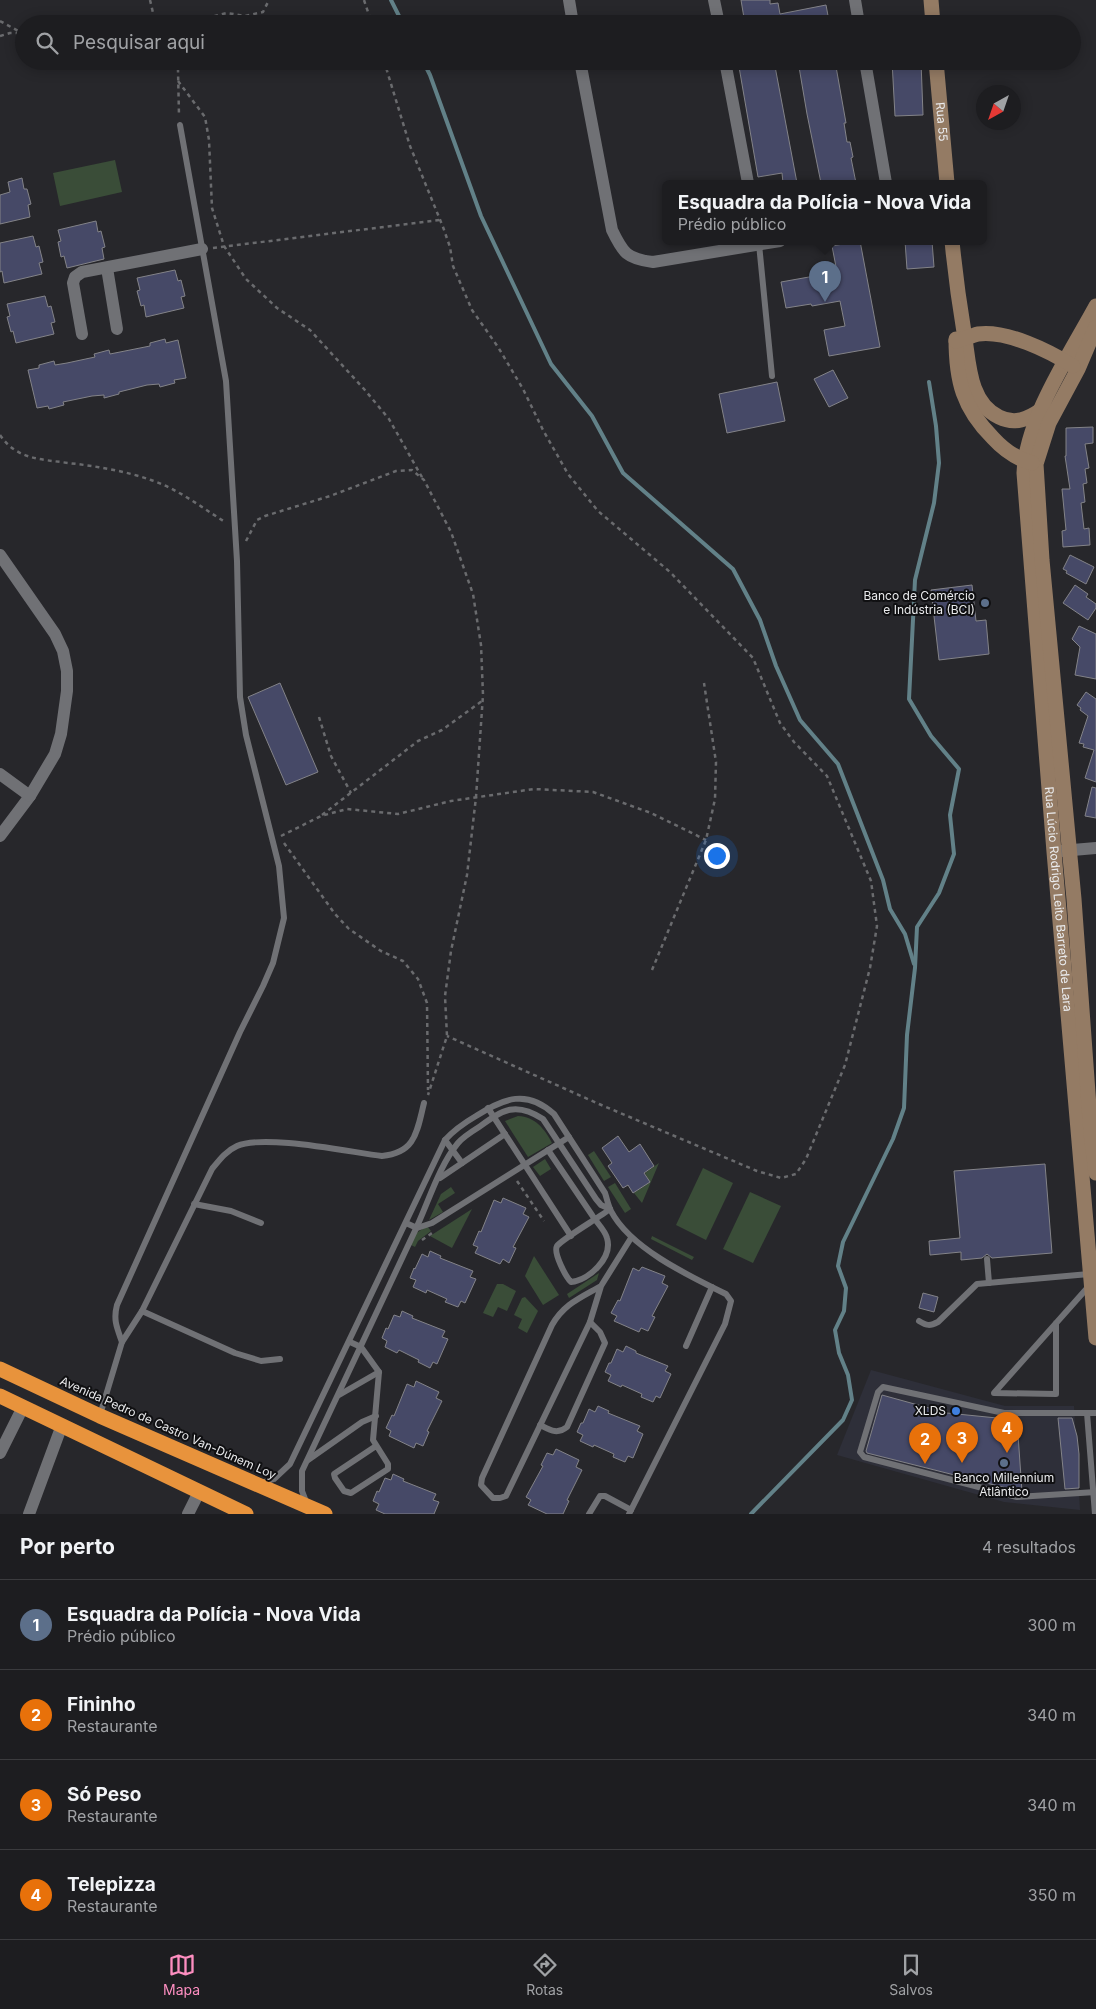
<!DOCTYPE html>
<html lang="pt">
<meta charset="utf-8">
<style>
:root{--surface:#1d1d20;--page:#2a2a2d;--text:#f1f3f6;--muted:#a0a2a5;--line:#3b3b3e;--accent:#fd8ec0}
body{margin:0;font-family:Inter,sans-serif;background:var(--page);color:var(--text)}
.compass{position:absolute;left:976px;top:85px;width:45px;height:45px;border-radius:50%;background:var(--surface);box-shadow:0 2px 12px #0003;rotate:220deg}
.you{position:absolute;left:716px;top:855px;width:18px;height:18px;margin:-12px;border:4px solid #fff;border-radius:50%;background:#1a73e8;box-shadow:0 0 0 8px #1a73e833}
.badge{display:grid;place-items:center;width:32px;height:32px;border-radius:50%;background:var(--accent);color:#fff;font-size:16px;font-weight:700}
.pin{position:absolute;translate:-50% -41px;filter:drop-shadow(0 1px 2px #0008)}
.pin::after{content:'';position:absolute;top:26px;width:18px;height:15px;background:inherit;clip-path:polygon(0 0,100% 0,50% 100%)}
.popup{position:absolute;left:662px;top:180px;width:325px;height:65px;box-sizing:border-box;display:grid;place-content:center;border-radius:8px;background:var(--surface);filter:drop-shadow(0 1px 4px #0005);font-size:16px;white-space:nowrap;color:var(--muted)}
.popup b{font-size:19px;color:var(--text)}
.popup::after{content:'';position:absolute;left:50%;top:100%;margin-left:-10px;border:10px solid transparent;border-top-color:var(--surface)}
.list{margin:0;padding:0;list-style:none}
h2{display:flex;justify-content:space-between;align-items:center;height:65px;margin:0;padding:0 20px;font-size:21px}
h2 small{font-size:16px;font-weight:400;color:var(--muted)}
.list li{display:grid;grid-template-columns:32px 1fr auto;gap:15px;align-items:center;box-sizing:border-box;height:90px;padding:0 20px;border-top:1px solid var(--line)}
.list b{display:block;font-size:19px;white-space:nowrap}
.list p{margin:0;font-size:16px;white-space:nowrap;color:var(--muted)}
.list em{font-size:16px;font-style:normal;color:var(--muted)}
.icon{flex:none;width:28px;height:28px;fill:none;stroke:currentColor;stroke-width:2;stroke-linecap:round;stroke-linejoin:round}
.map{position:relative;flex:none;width:1096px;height:1514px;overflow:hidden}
.search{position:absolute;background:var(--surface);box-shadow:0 2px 12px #0003;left:15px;right:15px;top:15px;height:55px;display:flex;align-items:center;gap:12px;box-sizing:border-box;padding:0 18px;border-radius:28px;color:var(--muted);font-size:19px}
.sheet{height:425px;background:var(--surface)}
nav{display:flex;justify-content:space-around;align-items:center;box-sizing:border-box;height:70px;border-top:1px solid var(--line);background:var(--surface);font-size:14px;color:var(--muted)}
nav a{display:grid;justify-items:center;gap:2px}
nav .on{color:var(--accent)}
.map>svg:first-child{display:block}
</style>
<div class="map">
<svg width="1096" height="1514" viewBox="0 0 1096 1514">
<rect width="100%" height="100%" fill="#27272b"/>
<path fill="#2e2f39" d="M 871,1370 L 1005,1406 L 1074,1406 L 1080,1510 L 1004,1502 L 837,1455 Z"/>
<g fill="#3a4d38">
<path d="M 115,160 L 122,192 L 60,206 L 53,173 Z"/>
<path d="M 518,1116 C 535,1117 544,1128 552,1143 L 528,1157 L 505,1121 Z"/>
<path d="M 594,1151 L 611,1177 L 604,1181 L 588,1155 Z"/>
<path d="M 545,1159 L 551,1169 L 540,1176 L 533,1167 Z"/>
<path d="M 659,1163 L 642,1203 L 634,1193 L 650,1182 L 645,1173 Z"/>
<path d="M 703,1168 L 733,1183 L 706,1240 L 676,1225 Z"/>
<path d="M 615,1183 L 631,1209 L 625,1213 L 608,1187 Z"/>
<path d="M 451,1187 L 455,1193 L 438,1204 L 443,1212 L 429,1220 L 441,1194 Z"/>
<path d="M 750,1192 L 781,1206 L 753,1263 L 723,1249 Z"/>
<path d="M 472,1209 L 452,1248 L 430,1236 Z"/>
<path d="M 427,1226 L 431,1231 L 418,1241 L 415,1247 L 407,1243 L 409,1238 Z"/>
<path d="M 652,1236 L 694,1257 L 692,1260 L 651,1239 Z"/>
<path d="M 534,1256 L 559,1295 L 543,1305 L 525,1276 Z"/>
<path d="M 599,1273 L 597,1280 L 569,1298 L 567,1294 Z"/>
<path d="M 497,1284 L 503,1284 L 516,1291 L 507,1311 L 498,1307 L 493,1317 L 483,1313 Z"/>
<path d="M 525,1297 L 538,1311 L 527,1333 L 518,1328 L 522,1319 L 514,1315 L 522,1298 Z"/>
</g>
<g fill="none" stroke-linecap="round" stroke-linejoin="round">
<g stroke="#628188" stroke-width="4">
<path d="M 391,0 L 403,24"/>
<path d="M 423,61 L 430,75 L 481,216 L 551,364 L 592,416 L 623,473 L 733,569 L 760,620 L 776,666 L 800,720 L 838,764 L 883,880 L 890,909 L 905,934 L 914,964"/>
<path d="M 751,1514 L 843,1420 L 852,1400 L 848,1375 L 839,1353 L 835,1330 L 844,1311 L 846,1288 L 838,1266 L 843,1242 L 893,1139 L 904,1108 L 907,1035 L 915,968 L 917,927 L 939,893 L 954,854 L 950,815 L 959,769 L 931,736 L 909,699 L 915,580 L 934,503 L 939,463 L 936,426 L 929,382"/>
</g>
</g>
<g fill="#464967" stroke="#838388">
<path d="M 741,0 L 770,0 L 770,4 L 778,3 L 780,14 L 826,5 L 829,21 L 826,21 L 826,24 L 745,24 Z"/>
<path d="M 738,61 L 774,61 L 797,183 L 783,183 L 782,173 L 758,177 Z"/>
<path d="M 798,61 L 835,61 L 846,123 L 844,123 L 847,142 L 850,142 L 853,157 L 851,158 L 856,183 L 821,183 L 807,114 Z"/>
<path d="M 892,61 L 921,61 L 923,115 L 895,116 Z"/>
<path d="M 22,178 L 24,189 L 27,189 L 31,204 L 28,205 L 30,217 L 0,224 L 0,195 L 10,192 L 8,182 Z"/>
<path d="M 96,221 L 98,232 L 101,231 L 105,247 L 102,248 L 104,259 L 67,268 L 64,256 L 61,257 L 58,242 L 61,241 L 58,230 Z"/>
<path d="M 33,236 L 36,247 L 39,246 L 43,262 L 39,263 L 42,274 L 4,283 L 2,271 L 0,272 L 0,243 Z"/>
<path d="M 860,241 L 880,347 L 829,356 L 824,330 L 845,326 L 840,301 L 812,306 L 811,304 L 786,308 L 781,282 L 837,272 L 832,246 Z"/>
<path d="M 905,241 L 932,241 L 934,267 L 907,269 Z"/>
<path d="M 175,270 L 178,281 L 181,280 L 185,296 L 181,297 L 184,308 L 146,317 L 144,305 L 141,306 L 137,291 L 140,290 L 137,278 Z"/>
<path d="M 45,296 L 48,307 L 51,306 L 55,322 L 51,323 L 54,334 L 16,343 L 13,331 L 11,332 L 7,317 L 10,316 L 7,304 Z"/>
<path d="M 165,339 L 166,343 L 178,340 L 186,378 L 174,380 L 175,383 L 160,387 L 159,384 L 147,385 L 119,392 L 119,394 L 104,398 L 104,395 L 92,396 L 63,402 L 64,405 L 49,409 L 48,406 L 37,408 L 28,370 L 39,368 L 39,365 L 54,361 L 55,365 L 67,363 L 95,357 L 94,354 L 109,350 L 110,354 L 150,346 L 150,343 Z"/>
<path d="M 833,370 L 848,398 L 829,407 L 814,379 Z"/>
<path d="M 777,382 L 785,421 L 727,433 L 719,394 Z"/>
<path d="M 1093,427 L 1093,443 L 1085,444 L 1089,468 L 1085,469 L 1087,483 L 1083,484 L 1085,502 L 1081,503 L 1084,529 L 1089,528 L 1090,545 L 1063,547 L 1062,531 L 1066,530 L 1062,489 L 1070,489 L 1065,456 L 1066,456 L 1066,428 Z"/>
<path d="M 1070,555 L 1094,567 L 1086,584 L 1066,573 L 1067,571 L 1063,569 Z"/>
<path d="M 972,585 L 976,621 L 986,620 L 989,654 L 939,660 L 931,590 Z"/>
<path d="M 1075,585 L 1088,594 L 1086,597 L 1096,604 L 1096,608 L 1088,620 L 1063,603 Z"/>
<path d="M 1079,626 L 1096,634 L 1096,679 L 1075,675 L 1080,647 L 1072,639 Z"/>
<path d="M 280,683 L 318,772 L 286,785 L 248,697 Z"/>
<path d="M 1086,692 L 1096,699 L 1096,782 L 1085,778 L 1094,750 L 1083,747 L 1084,744 L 1079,743 L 1088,716 L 1080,710 L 1081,708 L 1077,705 Z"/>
<path d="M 1092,787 L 1096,788 L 1096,818 L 1085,816 Z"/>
<path d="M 618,1136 L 629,1152 L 640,1144 L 654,1166 L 644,1173 L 650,1182 L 633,1193 L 628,1185 L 623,1188 L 608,1166 L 612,1163 L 602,1148 Z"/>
<path d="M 1045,1164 L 1052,1253 L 992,1258 L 987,1254 L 982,1258 L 961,1260 L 961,1252 L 930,1255 L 929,1241 L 960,1238 L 954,1171 Z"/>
<path d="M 503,1198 L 526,1208 L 523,1214 L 529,1217 L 513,1247 L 516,1248 L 509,1263 L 503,1259 L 500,1264 L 475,1253 L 478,1247 L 473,1245 L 479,1231 L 481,1232 L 494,1200 L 501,1203 Z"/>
<path d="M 430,1251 L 441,1256 L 440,1258 L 473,1271 L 470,1277 L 476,1279 L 465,1303 L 461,1301 L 458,1307 L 445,1302 L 447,1299 L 427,1290 L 426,1293 L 413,1287 L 416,1280 L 410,1278 L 414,1268 L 415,1269 L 422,1254 L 428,1257 Z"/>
<path d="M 642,1267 L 665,1276 L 662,1283 L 668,1286 L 652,1316 L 655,1317 L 648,1331 L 641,1328 L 639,1332 L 614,1321 L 617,1316 L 611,1313 L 618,1300 L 620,1301 L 633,1268 L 639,1271 Z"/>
<path d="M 923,1293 L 938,1297 L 934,1312 L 919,1308 Z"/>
<path d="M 402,1311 L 413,1316 L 412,1318 L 445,1331 L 442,1337 L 448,1339 L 437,1364 L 433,1362 L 430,1368 L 418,1362 L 419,1360 L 399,1350 L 397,1353 L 385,1347 L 387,1341 L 382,1338 L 386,1328 L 388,1329 L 394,1315 L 400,1317 Z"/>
<path d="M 626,1346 L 636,1351 L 636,1353 L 668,1366 L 665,1371 L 671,1374 L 660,1398 L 656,1396 L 653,1402 L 641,1397 L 642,1394 L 622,1385 L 621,1387 L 608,1381 L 611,1375 L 605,1372 L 609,1363 L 611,1363 L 617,1349 L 623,1352 Z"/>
<path d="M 416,1381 L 439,1392 L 436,1398 L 442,1401 L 427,1431 L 429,1432 L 423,1446 L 416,1443 L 414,1448 L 389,1436 L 391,1431 L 386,1428 L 392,1415 L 394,1416 L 407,1384 L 414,1387 Z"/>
<path d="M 882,1395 L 947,1413 L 1017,1420 L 1022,1492 L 867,1453 L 866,1451 Z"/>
<path d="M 598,1406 L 609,1411 L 608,1413 L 640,1426 L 637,1431 L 643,1434 L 633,1458 L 628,1456 L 625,1462 L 613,1457 L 614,1454 L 594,1445 L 593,1447 L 580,1441 L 583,1435 L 577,1432 L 581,1423 L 583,1423 L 589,1409 L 595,1412 Z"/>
<path d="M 1058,1418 L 1072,1418 L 1077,1436 L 1079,1454 L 1079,1488 L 1065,1489 Z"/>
<path d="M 556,1449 L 579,1460 L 576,1467 L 582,1470 L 567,1500 L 569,1501 L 563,1514 L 547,1514 L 528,1505 L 531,1500 L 526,1497 L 543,1466 L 541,1465 L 547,1453 L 553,1455 Z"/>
<path d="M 393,1474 L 404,1479 L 403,1481 L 436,1494 L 433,1500 L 439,1502 L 434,1514 L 385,1514 L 376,1510 L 379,1504 L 373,1501 L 377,1491 L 379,1492 L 385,1478 L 391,1480 Z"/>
</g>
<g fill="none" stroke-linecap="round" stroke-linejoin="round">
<g stroke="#6a6b6e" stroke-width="2.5" stroke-dasharray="4 4" stroke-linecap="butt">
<path d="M 150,0 L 154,17 L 159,24"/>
<path d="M 364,0 L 372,24"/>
<path d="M 0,21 L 22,33"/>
<path d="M 87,24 L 154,17"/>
<path d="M 183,24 L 227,13 L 245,16 L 263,12 L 269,0"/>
<path d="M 0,36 L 10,33 L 24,33"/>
<path d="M 175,61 L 178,70 L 179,116"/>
<path d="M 384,61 L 410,146 L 443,227 L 450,247 L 453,266 L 472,310 L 498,347 L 523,389 L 543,430 L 568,474 L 598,511 L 670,572 L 753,658 L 780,723 L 794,742 L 827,776 L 871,881 L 877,926 L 870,968 L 845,1065 L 806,1159 L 796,1174 L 781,1178 L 757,1171 L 599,1104 L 447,1036"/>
<path d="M 178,81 L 205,117 L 209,140 L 212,208 L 224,246 L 246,279 L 277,308 L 310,330 L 364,389 L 389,419 L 423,479"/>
<path d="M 213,248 L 440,220"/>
<path d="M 0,435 C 17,460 41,459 68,463 C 96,466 125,471 151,480 C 178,489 201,507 225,522"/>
<path d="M 246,541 L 257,520 L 265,516 L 330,496 L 396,471 L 412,470 L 424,480 L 451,532 L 473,594 L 481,645 L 483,695 L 476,797 L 467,875 L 451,951 L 445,996 L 447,1036 L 428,1095"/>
<path d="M 319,717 L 331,756 L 351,793"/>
<path d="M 322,815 L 418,741 L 442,730 L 482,701"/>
<path d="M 281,836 L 321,816 L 347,809 L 398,814 L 451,801 L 534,789 L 593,792 L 651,813 L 706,840"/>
<path d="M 284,843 L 335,914 L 349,929 L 381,951 L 403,961 L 418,979 L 427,1003 L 428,1090"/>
<path d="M 652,970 L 706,840 L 715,799 L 716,762 L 704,683"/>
<path d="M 517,1181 L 544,1221"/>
<path d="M 422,1240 L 432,1233"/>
</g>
<g stroke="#707175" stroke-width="6">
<path d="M 759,244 L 772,376"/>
<path d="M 488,1108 L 571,1236"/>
<path d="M 445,1140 L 462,1163"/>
<path d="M 548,1150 C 563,1172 577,1193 592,1215 C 596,1222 605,1230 607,1238 C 613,1258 589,1280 571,1282 C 566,1277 553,1253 557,1246 C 562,1239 600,1217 610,1209"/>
<path d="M 440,1178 L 505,1134"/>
<path d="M 194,1204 L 231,1211 L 261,1223"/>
<path d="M 406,1223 L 417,1228 L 432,1223 L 569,1137"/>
<path d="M 987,1259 L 989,1283"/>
<path d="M 601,1286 C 580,1298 564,1304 552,1325 L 482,1478 L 481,1485 L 493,1498 L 500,1498 L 506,1496 L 590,1322 L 601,1286 L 631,1238"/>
<path d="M 142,1311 L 235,1353 L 261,1361 L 280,1359"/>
<path d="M 919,1321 C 927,1326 930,1326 938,1322 L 977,1284 L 1089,1274"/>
<path d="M 1056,1323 L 1056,1394 L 994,1393 L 1089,1286"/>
<path d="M 122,1342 C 117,1328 113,1320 117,1305 L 240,1032 L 263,986 L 273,963 L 284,918 L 279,866 L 246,735 L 240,697 L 237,561 L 226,381 L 180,125"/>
<path d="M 350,1342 L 361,1347 L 379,1372 L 373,1440 L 388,1464 L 388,1469 L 351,1493 L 344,1491 L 335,1478 L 334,1474 L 376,1446"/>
<path d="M 686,1346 L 712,1287"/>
<path d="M 339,1395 L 379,1372"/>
<path d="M 1087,1413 L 1095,1514"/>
<path d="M 1096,1413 L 1004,1413 L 883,1387 L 878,1392 L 860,1452 L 864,1457 L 1017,1497 L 1096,1492"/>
<path d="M 100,1415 L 122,1342 L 142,1311 L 212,1169 C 220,1159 226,1151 237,1146 C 264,1134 349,1152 382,1156 C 416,1153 417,1131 424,1103"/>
<path d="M 540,1425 C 550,1430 557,1435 567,1427 L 605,1343 L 600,1332 L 590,1322"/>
<path d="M 308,1460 L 362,1422 L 376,1416"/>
<path d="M 261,1483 L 274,1479 L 290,1464 L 445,1140 C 454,1130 464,1123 476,1116 C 504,1098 527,1089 554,1114 L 605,1193 C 607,1199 608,1205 611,1211 C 630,1248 689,1276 726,1294 L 731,1301 L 725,1324 L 629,1514"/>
<path d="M 307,1504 L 302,1491 L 302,1471 C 339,1392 376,1314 413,1235 C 427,1207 438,1167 458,1143 C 463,1137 471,1132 479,1127 C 503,1110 515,1101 543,1119 L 596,1199 L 601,1205 L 610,1209"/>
<path d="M 589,1514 L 600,1496 L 605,1496 L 631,1510"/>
</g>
<g stroke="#707175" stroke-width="12">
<path d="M 569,0 L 573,24"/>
<path d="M 714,0 L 719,24"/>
<path d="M 855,0 L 859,24"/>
<path d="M 580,61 L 612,230 C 623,253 627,259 653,262 L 780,241"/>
<path d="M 725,61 L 748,183"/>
<path d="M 865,61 L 886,183"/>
<path d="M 107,268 L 117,329"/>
<path d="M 82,334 L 73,283 L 75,277 L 82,272 L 202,249"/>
<path d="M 0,555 L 55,634 L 63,651 L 67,671 L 67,691 L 61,734 L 55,754 L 30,796 L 0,836"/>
<path d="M 0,774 L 30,796"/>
<path d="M 1061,851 L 1096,848"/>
<path d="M 0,1453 L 23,1407"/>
<path d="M 29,1514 L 62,1425"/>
<path d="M 188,1514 L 199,1492"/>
</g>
<g stroke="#947b64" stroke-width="15">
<path d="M 931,0 L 933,24"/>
<path id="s1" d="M 936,61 L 947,183"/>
<path d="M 952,241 C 955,272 959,302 964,332 C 969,361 968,402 999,417 C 1015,425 1028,419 1041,410"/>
<path id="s2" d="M 1096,306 C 1070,354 1026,419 1024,473 L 1054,852 L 1096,1338"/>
<path d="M 1096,327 L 1078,369 L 1049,423 L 1036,464 L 1042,560 L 1074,899 L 1091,1134 L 1096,1173"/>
<path d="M 956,339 C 956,381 963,408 993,438 C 1004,450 1017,459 1032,463"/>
<path d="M 956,341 C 963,339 971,336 978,334 C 1007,330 1049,351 1073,366"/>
</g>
<g stroke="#e8933c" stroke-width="15">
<path d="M 0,1369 L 100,1416 L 325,1514"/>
<path d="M 0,1396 L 246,1514"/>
</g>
</g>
<g fill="#5c6f8a" stroke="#101012" stroke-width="2">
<circle cx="985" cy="603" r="5"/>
<circle cx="1004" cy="1463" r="5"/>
</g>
<circle fill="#3f7fe0" stroke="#101012" stroke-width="2" cx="956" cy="1411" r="5"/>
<g text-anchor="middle" stroke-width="4" stroke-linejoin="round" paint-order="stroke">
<g font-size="12" fill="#eaebed" stroke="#101012">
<text dy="4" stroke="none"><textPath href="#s1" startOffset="61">Rua 55</textPath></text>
<text dy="4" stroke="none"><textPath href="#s2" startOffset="611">Rua Lúcio Rodrigo Leito Barreto de Lara</textPath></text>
<text transform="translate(168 1428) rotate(24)" y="4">Avenida Pedro de Castro Van-Dúnem Loy</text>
</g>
<g font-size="12" fill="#eaebed" stroke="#101012" text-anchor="end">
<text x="975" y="600">Banco de Comércio<tspan x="975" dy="14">e Indústria (BCI)</tspan></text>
<text x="946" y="1415">XLDS</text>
<text x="1004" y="1482" text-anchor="middle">Banco Millennium<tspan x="1004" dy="14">Atlântico</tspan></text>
</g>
</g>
</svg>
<svg class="compass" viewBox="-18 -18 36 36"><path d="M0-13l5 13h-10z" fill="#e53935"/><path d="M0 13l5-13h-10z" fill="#a0a2a5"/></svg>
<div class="you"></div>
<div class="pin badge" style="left:825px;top:302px;background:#5c6f8a">1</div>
<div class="popup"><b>Esquadra da Polícia - Nova Vida</b>Prédio público</div>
<div class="pin badge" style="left:925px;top:1464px;background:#e8710a">2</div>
<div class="pin badge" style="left:962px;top:1463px;background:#e8710a">3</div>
<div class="pin badge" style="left:1007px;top:1453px;background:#e8710a">4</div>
<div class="search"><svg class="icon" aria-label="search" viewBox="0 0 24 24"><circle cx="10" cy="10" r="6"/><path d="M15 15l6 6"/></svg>Pesquisar aqui</div>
</div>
<section class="sheet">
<h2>Por perto<small>4 resultados</small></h2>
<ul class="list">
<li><span class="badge" style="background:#5c6f8a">1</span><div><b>Esquadra da Polícia - Nova Vida</b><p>Prédio público</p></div><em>300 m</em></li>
<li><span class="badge" style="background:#e8710a">2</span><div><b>Fininho</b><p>Restaurante</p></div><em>340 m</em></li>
<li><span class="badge" style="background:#e8710a">3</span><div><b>Só Peso</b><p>Restaurante</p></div><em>340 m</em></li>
<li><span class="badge" style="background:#e8710a">4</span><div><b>Telepizza</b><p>Restaurante</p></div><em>350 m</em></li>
</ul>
</section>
<nav>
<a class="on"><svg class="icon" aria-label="map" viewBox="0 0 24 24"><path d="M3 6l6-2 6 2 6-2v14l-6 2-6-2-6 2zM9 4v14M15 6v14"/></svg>Mapa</a>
<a><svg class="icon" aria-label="directions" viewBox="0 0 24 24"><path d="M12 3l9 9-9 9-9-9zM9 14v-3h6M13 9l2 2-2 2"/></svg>Rotas</a>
<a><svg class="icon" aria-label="saved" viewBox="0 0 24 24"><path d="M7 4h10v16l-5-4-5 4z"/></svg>Salvos</a>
</nav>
